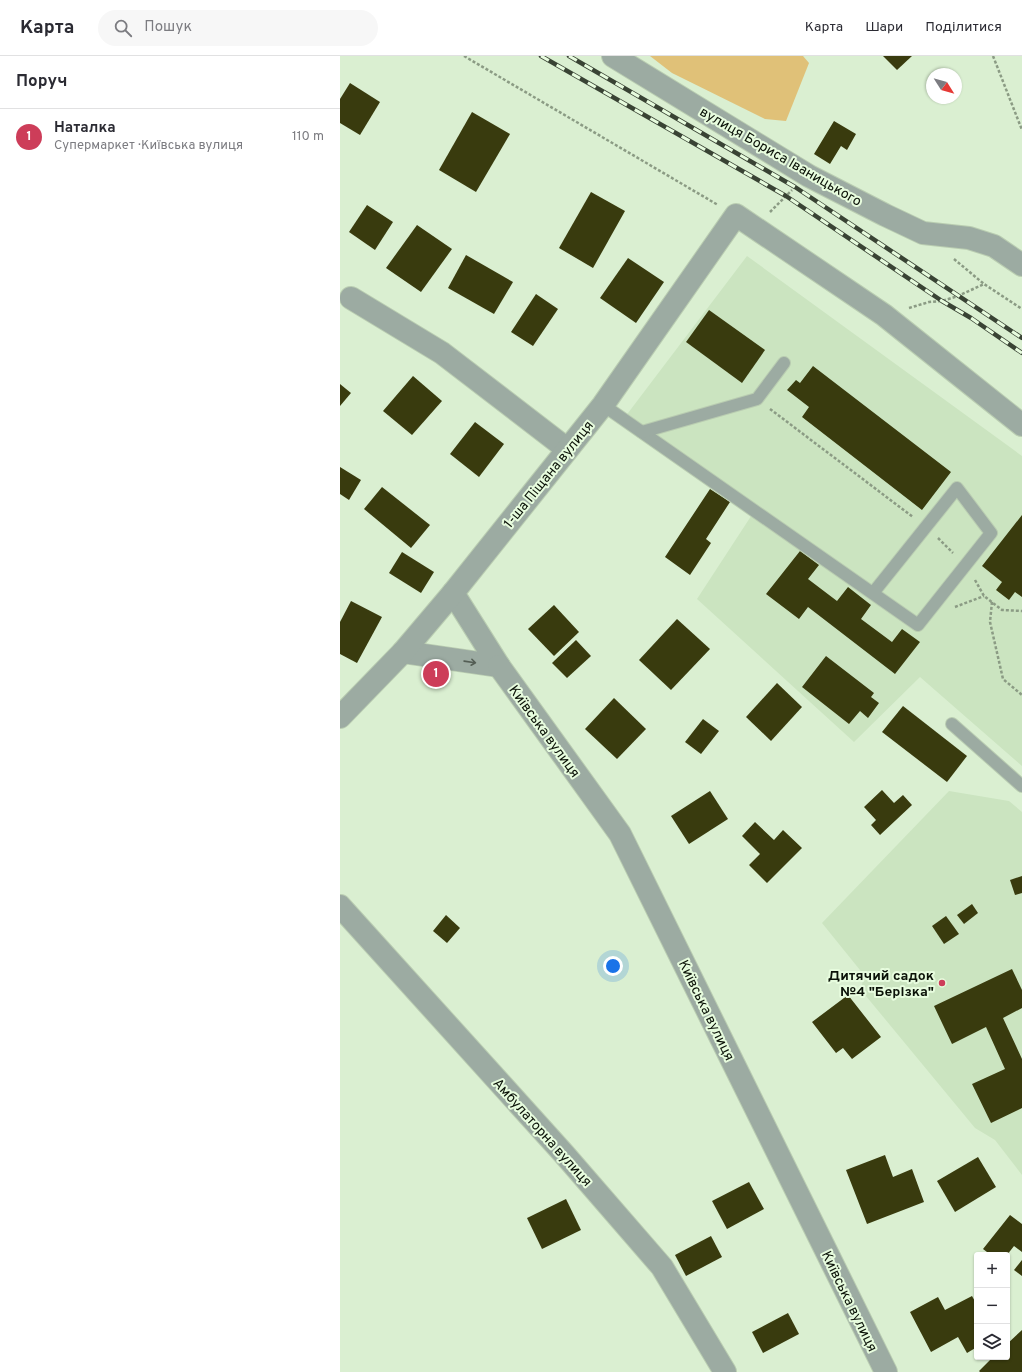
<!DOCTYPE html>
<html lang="uk">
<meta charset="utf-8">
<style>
:root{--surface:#fff;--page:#f7f7f7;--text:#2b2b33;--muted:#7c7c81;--line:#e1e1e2;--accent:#cd3d59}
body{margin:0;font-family:Overpass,sans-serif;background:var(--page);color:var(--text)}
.controls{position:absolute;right:12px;bottom:12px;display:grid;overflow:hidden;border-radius:4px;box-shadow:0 1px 3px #0004}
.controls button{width:36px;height:36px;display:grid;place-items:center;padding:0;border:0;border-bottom:1px solid var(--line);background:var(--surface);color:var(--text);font:20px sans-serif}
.compass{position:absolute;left:586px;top:12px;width:36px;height:36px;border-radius:50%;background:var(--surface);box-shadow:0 1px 3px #0004;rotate:127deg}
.you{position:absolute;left:273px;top:910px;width:14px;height:14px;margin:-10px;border:3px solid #fff;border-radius:50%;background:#1a73e8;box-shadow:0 0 0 6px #1a73e833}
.badge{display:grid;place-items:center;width:26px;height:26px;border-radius:50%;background:var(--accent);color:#fff;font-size:13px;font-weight:700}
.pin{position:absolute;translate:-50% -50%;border:2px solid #fff;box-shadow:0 1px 4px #0006}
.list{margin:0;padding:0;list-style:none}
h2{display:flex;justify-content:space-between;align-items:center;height:52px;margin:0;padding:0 16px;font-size:17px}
h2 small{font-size:13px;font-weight:400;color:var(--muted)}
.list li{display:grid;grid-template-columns:26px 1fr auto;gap:12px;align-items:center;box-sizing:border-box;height:56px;padding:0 16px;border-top:1px solid var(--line)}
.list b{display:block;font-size:15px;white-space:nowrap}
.list p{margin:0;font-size:13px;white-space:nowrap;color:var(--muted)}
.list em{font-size:13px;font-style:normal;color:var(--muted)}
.icon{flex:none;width:22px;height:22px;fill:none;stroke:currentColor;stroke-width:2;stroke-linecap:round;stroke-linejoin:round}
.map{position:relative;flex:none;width:682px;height:1316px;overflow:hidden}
header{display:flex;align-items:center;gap:24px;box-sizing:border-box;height:56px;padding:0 20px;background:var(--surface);border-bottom:1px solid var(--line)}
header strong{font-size:19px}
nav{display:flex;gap:22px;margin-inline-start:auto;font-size:14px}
.search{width:280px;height:36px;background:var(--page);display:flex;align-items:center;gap:10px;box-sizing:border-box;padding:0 14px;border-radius:22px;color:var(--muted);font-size:15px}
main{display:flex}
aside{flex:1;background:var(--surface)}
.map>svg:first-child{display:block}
</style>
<header>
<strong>Карта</strong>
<div class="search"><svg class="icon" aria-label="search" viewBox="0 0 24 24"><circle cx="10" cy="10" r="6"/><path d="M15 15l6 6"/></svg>Пошук</div>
<nav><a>Карта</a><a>Шари</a><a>Поділитися</a></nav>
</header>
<main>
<aside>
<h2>Поруч<small></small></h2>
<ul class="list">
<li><span class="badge">1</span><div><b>Наталка</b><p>Супермаркет · Київська вулиця</p></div><em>110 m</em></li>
</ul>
</aside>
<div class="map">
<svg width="682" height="1316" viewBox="0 0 682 1316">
<rect width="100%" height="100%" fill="#daefd1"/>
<g fill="#cbe4c0">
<path d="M 407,200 L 682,400 L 682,710 L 580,621 L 514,686 L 357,543 L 417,451 L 285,361 Z"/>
<path d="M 609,735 L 669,745 L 682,756 L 682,1119 L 655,1084 L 635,1072 L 521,934 L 524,919 L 482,867 Z"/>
</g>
<path fill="#e0c178" d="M 310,0 L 463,0 L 469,7 L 446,65 L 425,63 L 332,17 Z"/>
<g fill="#393b0e">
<path d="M 543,0 L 572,0 L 557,14 Z"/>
<path d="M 10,27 L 40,46 L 20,79 L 0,67 L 0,43 Z"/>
<path d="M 132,56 L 170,78 L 136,136 L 99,114 Z"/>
<path d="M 494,65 L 516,78 L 507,94 L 501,90 L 490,108 L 474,98 Z"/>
<path d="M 251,136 L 285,155 L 253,212 L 219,192 Z"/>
<path d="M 27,149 L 53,166 L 35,194 L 9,176 Z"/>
<path d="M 77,169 L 112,193 L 81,236 L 46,212 Z"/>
<path d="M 126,199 L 173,226 L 154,258 L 108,232 Z"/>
<path d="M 288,202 L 324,226 L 296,267 L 260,242 Z"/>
<path d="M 196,238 L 218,253 L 193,290 L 171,276 Z"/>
<path d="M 369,254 L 425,294 L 402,327 L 346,286 Z"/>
<path d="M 473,310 L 611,416 L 582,454 L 462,361 L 469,351 L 447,334 L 456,324 L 460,327 Z"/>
<path d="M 73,320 L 102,345 L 72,379 L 43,355 Z"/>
<path d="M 0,328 L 11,337 L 0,350 Z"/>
<path d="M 135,366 L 164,388 L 139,421 L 110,398 Z"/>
<path d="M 0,411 L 21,424 L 9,444 L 0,438 Z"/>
<path d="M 42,431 L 90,469 L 71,492 L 24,453 Z"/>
<path d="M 370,433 L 390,446 L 366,483 L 371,487 L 350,519 L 325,501 Z"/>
<path d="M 682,459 L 682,541 L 675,536 L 669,544 L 656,534 L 662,526 L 642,510 Z"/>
<path d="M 460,495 L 479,509 L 468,523 L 497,545 L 508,531 L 531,549 L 521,563 L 552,586 L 562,573 L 580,586 L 555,618 L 468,551 L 459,563 L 426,538 Z"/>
<path d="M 62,496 L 94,516 L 81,537 L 49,517 Z"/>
<path d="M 11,545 L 42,561 L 17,607 L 0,598 L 0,566 Z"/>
<path d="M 214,549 L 239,576 L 214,600 L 188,573 Z"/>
<path d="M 337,563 L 370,593 L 331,634 L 299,604 Z"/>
<path d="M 236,584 L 251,600 L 227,622 L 212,607 Z"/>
<path d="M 486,600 L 534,637 L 531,641 L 539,647 L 528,662 L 520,655 L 509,668 L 462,631 Z"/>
<path d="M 437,627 L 462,651 L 431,685 L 406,661 Z"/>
<path d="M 274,642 L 306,673 L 277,703 L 245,673 Z"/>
<path d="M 563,650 L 627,700 L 607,726 L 542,676 Z"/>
<path d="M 363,663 L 379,675 L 361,698 L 345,686 Z"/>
<path d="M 542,734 L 554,747 L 563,739 L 572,749 L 540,779 L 531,769 L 536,764 L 524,751 Z"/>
<path d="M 370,735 L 388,763 L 349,788 L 331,760 Z"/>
<path d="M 415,766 L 434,784 L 443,774 L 462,792 L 427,827 L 409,809 L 420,798 L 402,780 Z"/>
<path d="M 682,820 L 682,837 L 675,839 L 670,824 Z"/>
<path d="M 632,848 L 638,857 L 624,868 L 617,859 Z"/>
<path d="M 106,859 L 120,872 L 107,887 L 93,875 Z"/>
<path d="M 606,860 L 619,878 L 604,888 L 592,870 Z"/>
<path d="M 672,913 L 682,934 L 682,952 L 663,962 L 682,1003 L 682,1052 L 651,1067 L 632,1028 L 665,1013 L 646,971 L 612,988 L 594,950 Z"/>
<path d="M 508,939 L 541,981 L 512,1003 L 503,992 L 496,997 L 472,966 Z"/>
<path d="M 545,1099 L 553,1121 L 572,1113 L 584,1146 L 527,1168 L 506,1114 Z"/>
<path d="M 638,1101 L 656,1131 L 615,1156 L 597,1125 Z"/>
<path d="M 409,1126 L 424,1153 L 387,1173 L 372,1145 Z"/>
<path d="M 226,1143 L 241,1174 L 202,1193 L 187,1162 Z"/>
<path d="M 670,1159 L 682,1168 L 682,1196 L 674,1190 L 667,1199 L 651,1199 L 643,1193 Z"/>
<path d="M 371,1180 L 382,1201 L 346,1220 L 335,1199 Z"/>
<path d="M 682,1204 L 682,1220 L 674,1214 Z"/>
<path d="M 632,1240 L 637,1249 L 637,1291 L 627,1297 L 618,1281 L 591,1296 L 570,1256 L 598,1241 L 605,1254 Z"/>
<path d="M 448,1257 L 459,1278 L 423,1297 L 412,1276 Z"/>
<path d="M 682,1274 L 682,1316 L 640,1316 L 639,1315 L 653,1301 L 667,1301 L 667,1288 Z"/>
</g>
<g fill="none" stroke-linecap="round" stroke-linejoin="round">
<g stroke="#b9ccb1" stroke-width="14">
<g id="service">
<path d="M 263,349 C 368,422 473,496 578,569 L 651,477 L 617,432 L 533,537"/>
<path d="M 302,376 L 417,343 L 444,307"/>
<path d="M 612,668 L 682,730"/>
</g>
</g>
<g stroke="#b9ccb1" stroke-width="24">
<g id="minor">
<path d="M 273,0 L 469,120 L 545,159 L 583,177 L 629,182 L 654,190 L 682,209"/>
<path d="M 11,242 L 102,297 L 227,393"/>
<path d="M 63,596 L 159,610 L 113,537"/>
<path d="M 159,610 L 280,778 L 546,1316"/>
<path d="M 0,661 L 63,596 L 113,537 L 263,349 L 396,159 L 544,259 L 682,369"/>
<path d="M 0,850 L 224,1098 L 322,1211 L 385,1316"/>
</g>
</g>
<g stroke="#8b9b84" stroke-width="2.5" stroke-dasharray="3 2" stroke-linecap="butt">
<path d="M 124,0 L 378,149"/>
<path d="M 653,0 L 682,74"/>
<path d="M 430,156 L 452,134"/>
<path d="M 614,203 L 644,228"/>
<path d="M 569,252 L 589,246 L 602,245 L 618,240 L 644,228 L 682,253"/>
<path d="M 430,353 L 573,461"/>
<path d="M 598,482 L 613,497"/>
<path d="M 635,524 L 644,540 L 662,554 L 682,555"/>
<path d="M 652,546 L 650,566 L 663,623 L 682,639"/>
<path d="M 615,551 L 644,540"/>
</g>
<use href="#service" stroke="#9caba2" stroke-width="12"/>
<use href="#minor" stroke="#9caba2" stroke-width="22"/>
<g stroke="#394334" stroke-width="4.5">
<g id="rail">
<path d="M 201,0 L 446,140 L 602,245 L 631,262 L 682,297"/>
<path d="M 229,0 L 455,131 L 682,282"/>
</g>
</g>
<use href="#rail" stroke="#e7fcde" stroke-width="3" stroke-dasharray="9" stroke-linecap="butt"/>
</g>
<defs><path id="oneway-shaft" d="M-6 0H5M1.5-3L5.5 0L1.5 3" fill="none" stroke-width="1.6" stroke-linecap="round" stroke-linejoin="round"/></defs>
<use stroke="#545e55" href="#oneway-shaft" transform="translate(130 606) rotate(8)"/>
<circle fill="#cd3d59" stroke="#e7fcde" stroke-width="1.5" cx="602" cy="927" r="4"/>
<g text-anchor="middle" stroke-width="4" stroke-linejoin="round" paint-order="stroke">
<g font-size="14" fill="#0b1208" stroke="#e7fcde">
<text transform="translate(441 100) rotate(30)" y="5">вулиця Бориса Іваницького</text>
<text transform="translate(208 418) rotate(-51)" y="5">1-ша Піщана вулиця</text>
<text transform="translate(205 675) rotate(54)" y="5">Київська вулиця</text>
<text transform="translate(367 954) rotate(64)" y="5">Київська вулиця</text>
<text transform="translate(203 1076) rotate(48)" y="5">Амбулаторна вулиця</text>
<text transform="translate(510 1245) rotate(64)" y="5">Київська вулиця</text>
</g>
<g font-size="14" font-weight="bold" fill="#0b1208" stroke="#e7fcde" text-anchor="end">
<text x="594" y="924">Дитячий садок<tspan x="594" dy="16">№4 "Берізка"</tspan></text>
</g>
</g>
</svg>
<div class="controls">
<button>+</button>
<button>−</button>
<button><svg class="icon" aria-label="layers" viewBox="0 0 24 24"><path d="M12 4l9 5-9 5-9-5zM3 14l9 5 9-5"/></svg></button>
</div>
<svg class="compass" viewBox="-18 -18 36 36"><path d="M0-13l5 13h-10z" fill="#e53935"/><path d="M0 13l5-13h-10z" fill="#7c7c81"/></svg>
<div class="you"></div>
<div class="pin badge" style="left:96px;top:618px">1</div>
</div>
</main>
